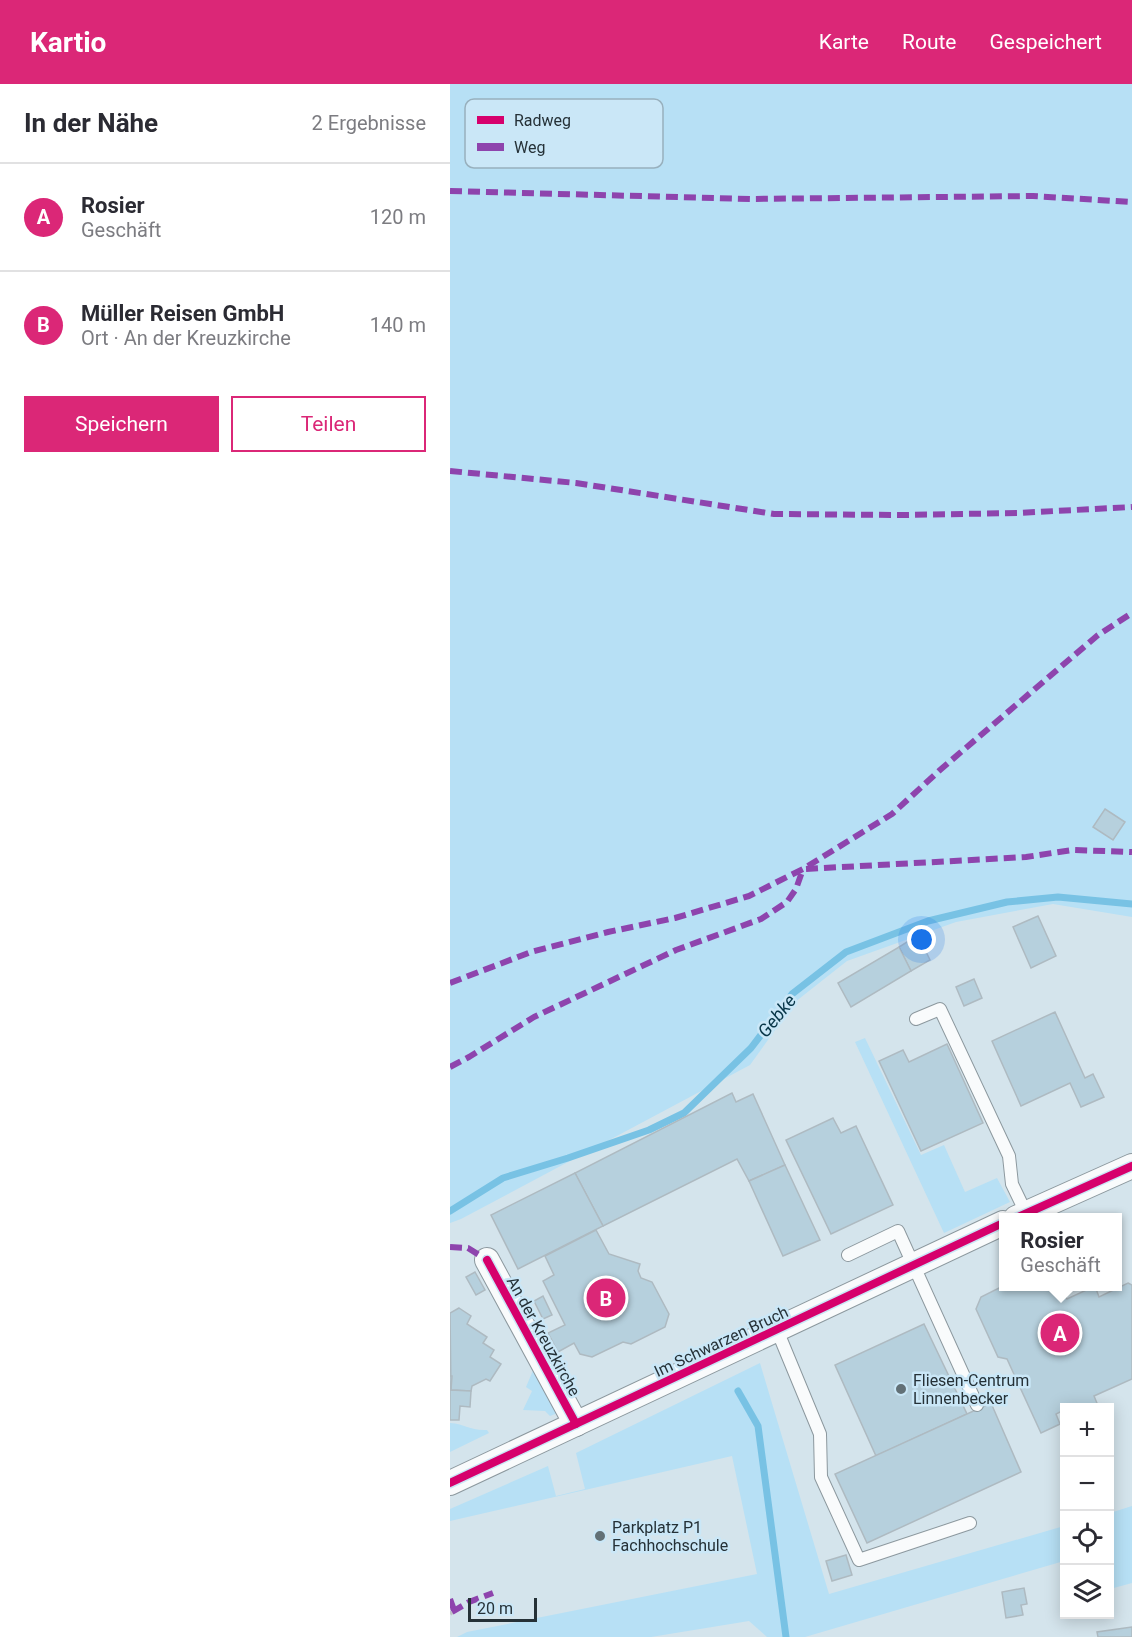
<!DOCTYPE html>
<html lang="de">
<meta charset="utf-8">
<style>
:root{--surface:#fff;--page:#f7f7f7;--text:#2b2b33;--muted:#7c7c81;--line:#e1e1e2;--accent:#db2777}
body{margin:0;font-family:Roboto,sans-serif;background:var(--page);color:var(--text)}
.controls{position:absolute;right:18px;bottom:18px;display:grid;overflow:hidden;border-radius:0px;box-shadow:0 3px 15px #0003}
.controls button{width:54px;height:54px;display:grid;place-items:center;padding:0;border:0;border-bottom:2px solid var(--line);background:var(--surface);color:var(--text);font:30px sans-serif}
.scale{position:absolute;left:18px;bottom:15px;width:69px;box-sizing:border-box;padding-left:6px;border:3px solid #253137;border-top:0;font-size:16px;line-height:21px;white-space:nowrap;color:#253137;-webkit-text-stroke:4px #cae7f7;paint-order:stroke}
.you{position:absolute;left:472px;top:856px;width:21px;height:21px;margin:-15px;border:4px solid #fff;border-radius:50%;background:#1a73e8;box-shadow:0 0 0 9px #1a73e833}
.badge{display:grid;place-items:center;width:39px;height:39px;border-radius:50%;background:var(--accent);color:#fff;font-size:20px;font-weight:700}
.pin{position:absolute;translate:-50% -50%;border:3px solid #fff;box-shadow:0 2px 6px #0006}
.popup{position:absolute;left:549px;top:1129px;width:123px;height:78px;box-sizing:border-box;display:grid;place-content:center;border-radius:0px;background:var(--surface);filter:drop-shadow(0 2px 4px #0005);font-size:20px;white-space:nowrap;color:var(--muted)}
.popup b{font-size:22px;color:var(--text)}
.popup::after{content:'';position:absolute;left:50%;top:100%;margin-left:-12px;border:12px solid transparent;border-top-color:var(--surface)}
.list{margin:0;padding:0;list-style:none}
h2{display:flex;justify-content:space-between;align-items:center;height:78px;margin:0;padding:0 24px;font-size:26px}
h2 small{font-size:20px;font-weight:400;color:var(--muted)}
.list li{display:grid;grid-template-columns:39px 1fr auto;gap:18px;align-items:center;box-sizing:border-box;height:108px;padding:0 24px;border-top:2px solid var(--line)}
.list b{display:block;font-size:22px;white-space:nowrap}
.list p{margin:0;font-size:20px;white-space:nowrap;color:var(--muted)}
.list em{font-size:20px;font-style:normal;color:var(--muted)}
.actions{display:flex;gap:12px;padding:18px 24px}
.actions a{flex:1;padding:14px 0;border:2px solid var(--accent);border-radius:0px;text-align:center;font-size:21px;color:var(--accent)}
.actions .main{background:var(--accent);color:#fff}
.icon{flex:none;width:33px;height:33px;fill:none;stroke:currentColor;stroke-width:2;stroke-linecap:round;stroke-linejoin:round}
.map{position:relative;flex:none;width:682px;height:1553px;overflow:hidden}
header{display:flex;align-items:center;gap:36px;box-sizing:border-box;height:84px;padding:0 30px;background:var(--accent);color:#fff}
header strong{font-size:28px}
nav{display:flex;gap:33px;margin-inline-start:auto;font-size:21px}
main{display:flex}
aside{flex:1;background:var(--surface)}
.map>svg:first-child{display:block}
</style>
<header>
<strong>Kartio</strong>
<nav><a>Karte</a><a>Route</a><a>Gespeichert</a></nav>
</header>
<main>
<aside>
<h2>In der Nähe<small>2 Ergebnisse</small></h2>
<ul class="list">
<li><span class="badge">A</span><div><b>Rosier</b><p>Geschäft</p></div><em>120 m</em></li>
<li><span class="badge">B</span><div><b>Müller Reisen GmbH</b><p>Ort · An der Kreuzkirche</p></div><em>140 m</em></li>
</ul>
<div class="actions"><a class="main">Speichern</a><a>Teilen</a></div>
</aside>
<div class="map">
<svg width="682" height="1553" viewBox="0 0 682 1553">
<rect width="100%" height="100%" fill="#d4e4ec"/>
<g fill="#b7e0f5">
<path d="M 0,0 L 682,0 L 682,833 L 603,820 L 506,838 L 397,877 L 345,918 L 300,981 L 11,1135 L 0,1139 Z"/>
<path d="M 415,954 L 471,1071 L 494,1061 L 515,1108 L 547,1094 L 560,1118 L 494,1149 L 405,958 Z"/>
<path d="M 87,1277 L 113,1327 L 100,1332 L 95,1327 L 73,1326 L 82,1307 L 76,1303 Z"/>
<path d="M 310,1279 L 379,1510 L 614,1442 L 614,1477 L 355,1553 L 317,1553 L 299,1537 L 201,1553 L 7,1553 L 17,1548 L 307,1490 L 282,1372 L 0,1437 L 0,1425 L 98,1382 L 106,1412 L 135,1405 L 126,1369 Z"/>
<path d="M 0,1339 C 16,1340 20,1347 37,1346 L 39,1349 L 0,1368 Z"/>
<path d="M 682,1422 L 682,1499 L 660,1505 L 660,1429 Z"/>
</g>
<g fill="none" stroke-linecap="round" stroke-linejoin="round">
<g stroke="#78c2e4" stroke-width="7">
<path d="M 0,1127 L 53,1094 L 118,1074 L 199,1046 L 234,1029 L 301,964 L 342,910 L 396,868 L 478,837 L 557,818 L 608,813 L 682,820"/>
<path d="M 288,1307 L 308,1342 L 336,1553"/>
</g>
</g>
<g fill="#b6d0dd" stroke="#aebac1" stroke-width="1.5">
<path d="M 655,725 L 675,738 L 663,756 L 643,743 Z"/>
<path d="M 588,832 L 606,872 L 581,884 L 563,843 Z"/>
<path d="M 468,851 L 480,876 L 461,887 L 449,863 Z"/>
<path d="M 449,863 L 461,887 L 401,923 L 388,899 Z"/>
<path d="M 524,895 L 532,914 L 514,922 L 506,903 Z"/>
<path d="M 605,928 L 635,994 L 643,990 L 654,1013 L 631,1023 L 620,999 L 571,1022 L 542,957 Z"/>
<path d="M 497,960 L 533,1039 L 471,1067 L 429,977 L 453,966 L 459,978 Z"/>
<path d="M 282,1009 L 286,1018 L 303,1010 L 335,1081 L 299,1097 L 287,1075 L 153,1142 L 125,1089 Z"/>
<path d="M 383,1034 L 391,1049 L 406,1042 L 443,1121 L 381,1150 L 336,1056 Z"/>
<path d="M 335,1081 L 370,1156 L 333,1172 L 299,1097 Z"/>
<path d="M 125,1089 L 153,1142 L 68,1185 L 41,1131 Z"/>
<path d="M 146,1146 L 159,1170 L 190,1180 L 188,1187 L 191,1194 L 202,1198 L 219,1230 L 215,1243 L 181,1260 L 173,1258 L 142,1273 L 130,1270 L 124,1259 L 108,1268 L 98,1249 L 115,1241 L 93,1197 L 104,1191 L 95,1172 Z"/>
<path d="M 25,1188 L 35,1206 L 26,1211 L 16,1193 Z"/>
<path d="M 678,1199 L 682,1201 L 682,1295 L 644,1312 L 649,1324 L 614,1324 L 614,1326 L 606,1330 L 610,1340 L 591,1349 L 557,1275 L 548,1273 L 526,1225 L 531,1213 L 553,1202 L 610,1202 L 617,1215 L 645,1202 L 649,1213 Z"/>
<path d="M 93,1212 L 102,1231 L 93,1235 L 84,1217 Z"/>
<path d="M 9,1224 L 21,1232 L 17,1240 L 37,1253 L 33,1259 L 44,1266 L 40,1273 L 51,1280 L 40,1297 L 36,1295 L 22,1302 L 21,1307 L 1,1306 L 0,1229 Z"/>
<path d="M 474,1240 L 517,1330 L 426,1372 L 385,1281 Z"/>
<path d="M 0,1292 L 2,1292 L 1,1306 L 21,1307 L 20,1323 L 10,1322 L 9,1336 L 0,1336 Z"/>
<path d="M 541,1319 L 571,1388 L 417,1459 L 385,1390 Z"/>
<path d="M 396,1471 L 402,1491 L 382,1497 L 376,1477 Z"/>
<path d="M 574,1504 L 577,1520 L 571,1521 L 573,1531 L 556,1534 L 552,1508 Z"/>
<path d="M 682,1543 L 682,1553 L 648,1553 L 647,1548 Z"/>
</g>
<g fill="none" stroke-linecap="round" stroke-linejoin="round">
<g stroke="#8c989e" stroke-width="14">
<g id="lane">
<path d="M 466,935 L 490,925 L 559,1072 L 562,1100 L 576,1129"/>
<path d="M 398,1171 L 448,1147 L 527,1321"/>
<path d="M 327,1246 L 370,1350 L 371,1393 L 409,1476 L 520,1439"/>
</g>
</g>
<g stroke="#8c989e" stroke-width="26">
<g id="street">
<path d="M 566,1134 L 682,1082"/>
<path d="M 37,1176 L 126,1340"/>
<path d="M 0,1399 L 553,1139"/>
</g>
</g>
<path stroke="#c0c5c8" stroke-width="4" stroke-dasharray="6 3" stroke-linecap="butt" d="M 0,1530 L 2,1528"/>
<use href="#lane" stroke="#f9fbfc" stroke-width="12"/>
<use href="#street" stroke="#f9fbfc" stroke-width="24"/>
<g stroke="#8e44ad" stroke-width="6" stroke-dasharray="12 6" stroke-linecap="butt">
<path d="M 0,107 L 300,115 L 583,112 L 682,118"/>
<path d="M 0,387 L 126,399 L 324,430 L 453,431 L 567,429 L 682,423"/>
<path d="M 356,785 L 576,773 L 622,766 L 682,768"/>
<path d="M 0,899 L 81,868 L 158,848 L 225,834 L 299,812 L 353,785 L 442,730 L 490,686 L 648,551 L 682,529"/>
<path d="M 0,983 L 19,973 L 84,933 L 226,866 L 311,835 L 337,818 L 346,805 L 353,785"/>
<path d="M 0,1163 L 18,1164 L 37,1176"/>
<path d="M 0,1515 L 4,1526"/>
<path d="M 2,1528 L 19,1518 L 43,1509"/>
</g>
<g stroke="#cae7f7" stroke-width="11">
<g id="cycleway">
<path d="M 566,1134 L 682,1082"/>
<path d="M 37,1176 L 126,1340"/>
<path d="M 0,1399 L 553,1139"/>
</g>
</g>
<use href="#cycleway" stroke="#d6006c" stroke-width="8"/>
</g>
<g fill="#627076" stroke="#cae7f7" stroke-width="2">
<circle cx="451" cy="1305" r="6"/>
<circle cx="150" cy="1452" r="6"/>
</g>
<g text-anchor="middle" stroke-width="5" stroke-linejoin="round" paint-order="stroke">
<g font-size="16" fill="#253137" stroke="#cae7f7">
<text transform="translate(94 1252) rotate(61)" y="6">An der Kreuzkirche</text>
<text transform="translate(271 1257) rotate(-25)" y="6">Im Schwarzen Bruch</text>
</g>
<g font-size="16" fill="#253137" stroke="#cae7f7" text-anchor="start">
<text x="463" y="1302">Fliesen-Centrum<tspan x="463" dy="18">Linnenbecker</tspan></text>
<text x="162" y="1449">Parkplatz P1<tspan x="162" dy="18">Fachhochschule</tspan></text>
</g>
<g font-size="18" font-style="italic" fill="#083648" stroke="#cae7f7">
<text transform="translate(327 932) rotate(-51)" y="6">Gebke</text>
</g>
</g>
<rect x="15" y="15" width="198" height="69" rx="9" fill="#cae7f7" stroke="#98b0bd" stroke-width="1.5"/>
<rect x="27" y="32" width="27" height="8" fill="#d6006c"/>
<rect x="27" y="59" width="27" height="8" fill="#8e44ad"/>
<g font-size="16" fill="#253137">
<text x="64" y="42">Radweg</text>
<text x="64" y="69">Weg</text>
</g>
</svg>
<div class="controls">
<button>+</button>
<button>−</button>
<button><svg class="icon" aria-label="locate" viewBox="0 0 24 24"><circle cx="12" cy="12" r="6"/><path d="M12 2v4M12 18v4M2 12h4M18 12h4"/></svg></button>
<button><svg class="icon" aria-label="layers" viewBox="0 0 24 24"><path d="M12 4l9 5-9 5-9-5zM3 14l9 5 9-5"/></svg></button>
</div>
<div class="scale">20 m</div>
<div class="you"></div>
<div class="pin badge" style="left:610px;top:1249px">A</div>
<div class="popup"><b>Rosier</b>Geschäft</div>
<div class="pin badge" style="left:156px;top:1214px">B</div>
</div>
</main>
